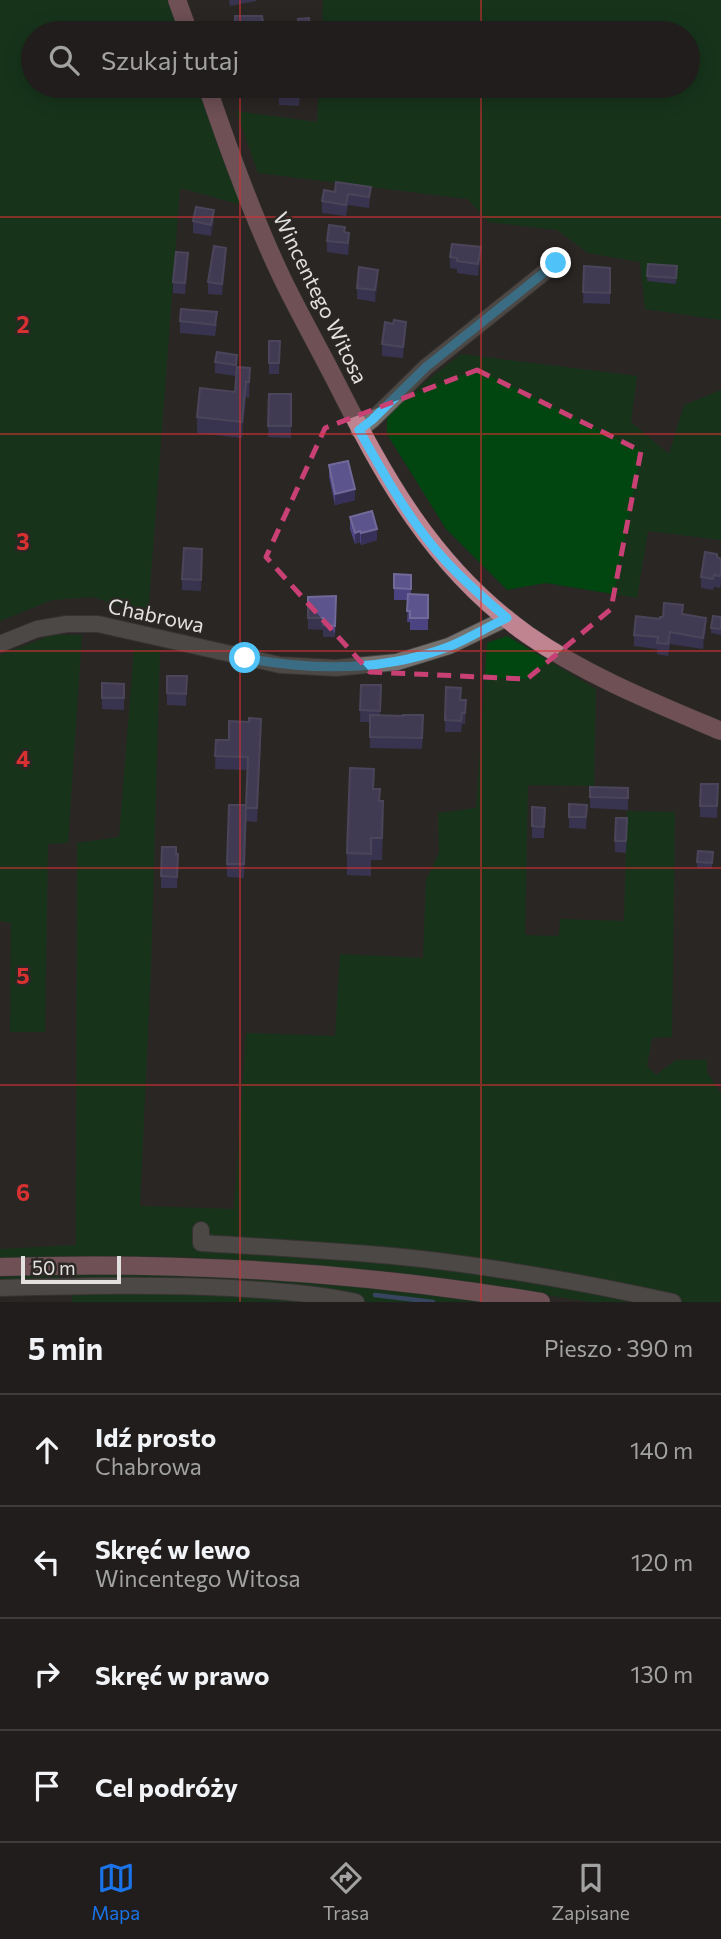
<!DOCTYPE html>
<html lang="pl">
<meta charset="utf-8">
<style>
:root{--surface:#201d1c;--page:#2d2a29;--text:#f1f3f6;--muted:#a2a2a3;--line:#3d3b3b;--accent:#1a73e8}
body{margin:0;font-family:Commissioner,sans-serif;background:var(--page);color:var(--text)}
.scale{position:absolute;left:21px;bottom:18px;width:100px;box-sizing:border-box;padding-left:7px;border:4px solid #e3e1df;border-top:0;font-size:19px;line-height:24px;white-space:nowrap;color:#e3e1df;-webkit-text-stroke:5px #2a2725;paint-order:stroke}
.stop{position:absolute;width:21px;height:21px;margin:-16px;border:5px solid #4fc3f7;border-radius:50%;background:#fff}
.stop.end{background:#4fc3f7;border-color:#fff;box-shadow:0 2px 7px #0008}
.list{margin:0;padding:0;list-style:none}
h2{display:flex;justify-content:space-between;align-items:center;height:91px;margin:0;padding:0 28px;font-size:30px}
h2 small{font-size:23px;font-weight:400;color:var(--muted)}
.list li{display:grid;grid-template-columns:46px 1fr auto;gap:21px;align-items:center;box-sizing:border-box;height:112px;padding:0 28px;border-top:2px solid var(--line)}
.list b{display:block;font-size:26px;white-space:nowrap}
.list p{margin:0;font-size:23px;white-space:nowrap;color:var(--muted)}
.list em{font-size:23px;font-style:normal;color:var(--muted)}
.icon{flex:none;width:38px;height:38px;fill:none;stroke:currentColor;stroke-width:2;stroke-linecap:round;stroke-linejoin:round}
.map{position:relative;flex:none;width:721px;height:1302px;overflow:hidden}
.search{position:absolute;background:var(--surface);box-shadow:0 4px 18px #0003;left:21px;right:21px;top:21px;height:77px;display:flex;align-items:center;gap:18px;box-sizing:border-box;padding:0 24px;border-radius:38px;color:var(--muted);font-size:26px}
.sheet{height:539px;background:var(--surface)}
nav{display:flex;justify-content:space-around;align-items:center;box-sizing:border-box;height:98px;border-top:2px solid var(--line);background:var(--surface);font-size:19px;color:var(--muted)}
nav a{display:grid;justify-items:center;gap:4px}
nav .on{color:var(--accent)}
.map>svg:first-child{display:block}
</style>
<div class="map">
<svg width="721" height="1302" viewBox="0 0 721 1302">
<rect width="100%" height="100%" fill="#2a2725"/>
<g fill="#014511">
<path d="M 0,0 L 186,0 L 195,33 L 33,33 L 33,86 L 209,86 L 242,205 L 180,188 L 148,616 L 94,597 L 52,600 L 0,621 Z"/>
<path d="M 323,0 L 721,0 L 721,320 L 645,309 L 640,262 L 588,253 L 557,230 L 488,222 L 468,199 L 258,173 L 236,111 L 317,122 L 319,86 L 688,86 L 688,33 L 322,33 Z"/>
<path d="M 461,354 L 637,376 L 631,422 L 669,454 L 684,405 L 721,390 L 721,540 L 648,531 L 637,598 L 546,583 L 507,590 L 446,529 L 387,434 L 387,412 Z"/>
<path d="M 52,635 L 82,635 L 68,843 L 48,844 L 45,1032 L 10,1032 L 11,923 L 0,921 L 0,655 Z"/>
<path d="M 507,636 L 596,689 L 594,786 L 528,785 L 525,935 L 559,936 L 560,919 L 624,921 L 627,811 L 675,812 L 672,1037 L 652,1038 L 647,1066 L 656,1075 L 676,1060 L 707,1060 L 707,1072 L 721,1094 L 721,1302 L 591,1302 L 395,1272 L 186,1257 L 77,1256 L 0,1261 L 0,1249 L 76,1245 L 77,843 L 119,837 L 134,649 L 160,650 L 151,969 L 140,1206 L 234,1209 L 246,1033 L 335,1036 L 340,954 L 423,958 L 426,880 L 439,853 L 438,813 L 476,808 L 487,643 Z"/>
<path d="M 81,1273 L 225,1273 L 357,1282 L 502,1302 L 72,1302 L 72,1292 L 0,1293 L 0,1277 Z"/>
</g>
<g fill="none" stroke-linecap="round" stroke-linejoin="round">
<path stroke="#486aab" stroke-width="4.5" d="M 375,1295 L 433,1302"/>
<g stroke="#454240" stroke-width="18">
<g id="minor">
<path d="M 359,430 L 372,420 L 426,367 L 556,263"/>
<path d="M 0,644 L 37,629 L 67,624 L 98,624 L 280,665 L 336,668 L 397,662 L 449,646 L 507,618"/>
<path d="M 201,1230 L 201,1243 C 265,1247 330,1250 393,1256 C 487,1265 581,1282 673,1302"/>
<path d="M 0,1288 C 77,1286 155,1284 232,1288 C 274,1291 315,1293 356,1302"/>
</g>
</g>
<g stroke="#454240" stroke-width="19">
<g id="major">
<path d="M 177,0 L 189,33"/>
<path d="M 207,86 C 229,151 252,215 282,278 C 298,311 316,343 333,376 C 384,477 432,567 528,635 C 587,676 655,703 721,731"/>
<path d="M 0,1267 C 182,1261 361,1272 541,1302"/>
</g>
</g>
<use href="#minor" stroke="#75726f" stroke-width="16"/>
<use href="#major" stroke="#c08491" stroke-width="18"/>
</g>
<g fill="#4b4382">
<path d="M 229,0 L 256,0 L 256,1 L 230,6 Z"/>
<path d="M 235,16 L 264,27 L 264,33 L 235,33 Z"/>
<path d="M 279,86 L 301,86 L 299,106 L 279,105 Z"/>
<path d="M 371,187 L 369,208 L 348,205 L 346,216 L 322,213 L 322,201 L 335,192 Z"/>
<path d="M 193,221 L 214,222 L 211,236 L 193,233 Z"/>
<path d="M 345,232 L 349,244 L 348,255 L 327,252 L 327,241 Z"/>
<path d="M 450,257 L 481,258 L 478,276 L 457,273 L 457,269 L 450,268 Z"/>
<path d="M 226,259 L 222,295 L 208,294 L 208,282 Z"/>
<path d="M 648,264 L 677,266 L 676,284 L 647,281 Z"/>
<path d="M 188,265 L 185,294 L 173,293 L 173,282 Z"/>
<path d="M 584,266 L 610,268 L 610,304 L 583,303 Z"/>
<path d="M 378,281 L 375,302 L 357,299 L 357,288 Z"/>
<path d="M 180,321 L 217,324 L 215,336 L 180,333 Z"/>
<path d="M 406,333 L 403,358 L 382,356 L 382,344 Z"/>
<path d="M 269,341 L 280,341 L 279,374 L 269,374 Z"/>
<path d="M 237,355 L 237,367 L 250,368 L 249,398 L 246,397 L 242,438 L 197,433 L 197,417 L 235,392 L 236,376 L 215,373 L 215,362 Z"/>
<path d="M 269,394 L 291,394 L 291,438 L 268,437 Z"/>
<path d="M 329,465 L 355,500 L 335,505 L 329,477 Z"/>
<path d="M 350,517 L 377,540 L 361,545 L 360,542 L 355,544 L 350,529 Z"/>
<path d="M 202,549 L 201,591 L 182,590 L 182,579 Z"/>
<path d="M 717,557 L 721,559 L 721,584 L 720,588 L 714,587 L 713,590 L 701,588 L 701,577 Z"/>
<path d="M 394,574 L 411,575 L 411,594 L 428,595 L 428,630 L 410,630 L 410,622 L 407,622 L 408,600 L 394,600 Z"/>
<path d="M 336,596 L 335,637 L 323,637 L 323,630 L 308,629 L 308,597 Z"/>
<path d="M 683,614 L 706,629 L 703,649 L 670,644 L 668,656 L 657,654 L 657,649 L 634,646 L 634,635 L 663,617 Z"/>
<path d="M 721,617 L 721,635 L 711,633 L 711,628 Z"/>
<path d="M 167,676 L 187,676 L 186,706 L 167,705 Z"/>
<path d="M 102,683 L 124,684 L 124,710 L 102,709 Z"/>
<path d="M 361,685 L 381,685 L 380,716 L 423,727 L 422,749 L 370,748 L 370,722 L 360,722 Z"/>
<path d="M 461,700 L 466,700 L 465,724 L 462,724 L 461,732 L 445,732 L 445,720 Z"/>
<path d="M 261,733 L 257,822 L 246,821 L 244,878 L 227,877 L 227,864 L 246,805 L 247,770 L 215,769 L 216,740 L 229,740 Z"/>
<path d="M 718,784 L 717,818 L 700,817 L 700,806 Z"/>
<path d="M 590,787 L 628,788 L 628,810 L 590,808 Z"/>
<path d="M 374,789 L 380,801 L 383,823 L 382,860 L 371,860 L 371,876 L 347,875 L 347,853 Z"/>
<path d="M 569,804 L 587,805 L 586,829 L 569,828 Z"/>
<path d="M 532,807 L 545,808 L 544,838 L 532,838 Z"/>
<path d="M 627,818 L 626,853 L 615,852 L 615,841 Z"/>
<path d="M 698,851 L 713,852 L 712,869 L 697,868 Z"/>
<path d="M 176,854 L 178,854 L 177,888 L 161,888 L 161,876 Z"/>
</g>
<g fill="#373159">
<path d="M 214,210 L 214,222 L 211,236 L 211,225 Z"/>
<path d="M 481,247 L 481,258 L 478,276 L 478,264 Z"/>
<path d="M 226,248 L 226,259 L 222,295 L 222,284 Z"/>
<path d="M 188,253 L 188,265 L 185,294 L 185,283 Z"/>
<path d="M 378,270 L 378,281 L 375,302 L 375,290 Z"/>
<path d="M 406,322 L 406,333 L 403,358 L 403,347 Z"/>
<path d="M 246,382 L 246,397 L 242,438 L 242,422 Z"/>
<path d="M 355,489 L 355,500 L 335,505 L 335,494 Z"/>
<path d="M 377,529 L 377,540 L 361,545 L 361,533 Z"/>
<path d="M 360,531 L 360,542 L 355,544 L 355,533 Z"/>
<path d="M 706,618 L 706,629 L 703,649 L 703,638 Z"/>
</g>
<g fill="#5c548c" stroke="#716a99" stroke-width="2">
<path d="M 235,16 L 262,16 L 264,27 L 249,28 L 249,33 L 235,33 Z"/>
<path d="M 309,18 L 310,31 L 300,33 L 298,19 Z"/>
<path d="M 279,86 L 300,86 L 299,95 L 279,93 Z"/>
<path d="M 336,182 L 371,187 L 369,197 L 348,194 L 346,205 L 322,201 L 324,190 L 335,192 Z"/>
<path d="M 196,207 L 214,210 L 211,225 L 193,221 Z"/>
<path d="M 329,225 L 345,227 L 344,232 L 349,233 L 348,243 L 327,241 Z"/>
<path d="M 452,244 L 481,247 L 478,264 L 457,261 L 457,258 L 450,257 Z"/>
<path d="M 214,246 L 226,248 L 222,284 L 208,282 Z"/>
<path d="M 176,252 L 188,253 L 185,283 L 173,282 Z"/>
<path d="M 648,264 L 677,266 L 676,278 L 647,276 Z"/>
<path d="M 584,266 L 610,268 L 610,293 L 583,292 Z"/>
<path d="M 359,267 L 378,270 L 375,290 L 357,288 Z"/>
<path d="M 181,309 L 217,312 L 215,325 L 180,321 Z"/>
<path d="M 394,320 L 406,322 L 403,347 L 382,344 L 385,322 L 393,324 Z"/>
<path d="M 269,341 L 280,341 L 279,363 L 269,363 Z"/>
<path d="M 217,352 L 237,355 L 236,365 L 215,362 Z"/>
<path d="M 237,367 L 250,368 L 249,382 L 246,382 L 242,422 L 197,417 L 200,388 L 235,392 Z"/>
<path d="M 269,394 L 291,394 L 291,426 L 268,426 Z"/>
<path d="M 348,461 L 355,489 L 335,494 L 329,465 Z"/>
<path d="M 372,511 L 377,529 L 361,533 L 360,531 L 355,533 L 350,517 Z"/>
<path d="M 184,548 L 202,549 L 201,580 L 182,579 Z"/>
<path d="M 705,552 L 717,554 L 717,557 L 721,559 L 721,573 L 720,576 L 714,575 L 713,579 L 701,577 Z"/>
<path d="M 394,574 L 411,575 L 411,589 L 394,588 Z"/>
<path d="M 408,594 L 428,595 L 428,618 L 410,618 L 410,611 L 407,611 Z"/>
<path d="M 336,596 L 335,626 L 323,625 L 323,618 L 308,618 L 308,597 Z"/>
<path d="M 664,603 L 683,605 L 682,614 L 706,618 L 703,638 L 670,632 L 668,644 L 657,643 L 658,637 L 634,635 L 636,616 L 660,619 L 660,617 L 663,617 Z"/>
<path d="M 713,616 L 721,617 L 721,629 L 711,628 Z"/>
<path d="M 167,676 L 187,676 L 186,694 L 167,693 Z"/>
<path d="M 102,683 L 124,684 L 124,698 L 102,698 Z"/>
<path d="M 361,685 L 381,685 L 380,711 L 360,710 Z"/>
<path d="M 446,687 L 461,688 L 460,700 L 466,700 L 465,713 L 462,713 L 461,721 L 445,720 Z"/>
<path d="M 370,715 L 403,716 L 403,715 L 423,715 L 422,738 L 370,737 Z"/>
<path d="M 249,718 L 261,719 L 257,808 L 246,808 L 246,805 L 244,864 L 227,864 L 229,805 L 246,805 L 248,757 L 215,756 L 216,740 L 229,740 L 229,721 L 249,722 Z"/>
<path d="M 350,768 L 374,769 L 373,789 L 380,789 L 379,801 L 383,801 L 382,838 L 371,838 L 371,854 L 347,853 Z"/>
<path d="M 701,784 L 718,784 L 717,806 L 700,806 Z"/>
<path d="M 590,787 L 628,788 L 628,798 L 590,797 Z"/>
<path d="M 569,804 L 587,805 L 586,817 L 569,817 Z"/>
<path d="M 532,807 L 545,808 L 544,827 L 532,826 Z"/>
<path d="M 616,818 L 627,818 L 626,841 L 615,841 Z"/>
<path d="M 162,847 L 176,847 L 176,854 L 178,854 L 177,877 L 161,876 Z"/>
<path d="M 698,851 L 713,852 L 712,863 L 697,862 Z"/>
</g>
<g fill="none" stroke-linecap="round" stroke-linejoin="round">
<path stroke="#4fc3f7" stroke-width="9" d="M 245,658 C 313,671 382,672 448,647 C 468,639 487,627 507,618 C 482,597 457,575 436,550 C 405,513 382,471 359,430 L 372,420 L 426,367 L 556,263"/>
</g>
<path d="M0 0H721V1302H0ZM 477,370 L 641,451 L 611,609 L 527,679 L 370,672 L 266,557 L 325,428 Z" fill="#2a2725" fill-opacity=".55" fill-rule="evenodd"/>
<path fill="none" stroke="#c94075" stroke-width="5" stroke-dasharray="14 9" stroke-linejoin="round" d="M 477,370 L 641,451 L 611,609 L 527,679 L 370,672 L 266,557 L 325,428 Z"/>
<path fill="none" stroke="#d73131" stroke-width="2" stroke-opacity="0.55" d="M 240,0 L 240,33M 481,0 L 481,33M 240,86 L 240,1302M 481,86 L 481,1302M 0,217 L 721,217M 0,434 L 721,434M 0,651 L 721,651M 0,868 L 721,868M 0,1085 L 721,1085"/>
<g text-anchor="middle" stroke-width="5" stroke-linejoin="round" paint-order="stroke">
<g font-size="21" fill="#e3e1df" stroke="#2a2725">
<text transform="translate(320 298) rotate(64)" y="7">Wincentego Witosa</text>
<text transform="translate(156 616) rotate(12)" y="7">Chabrowa</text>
</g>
</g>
<g font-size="23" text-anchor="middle" font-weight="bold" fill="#d73131" stroke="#2a2725" stroke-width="5" stroke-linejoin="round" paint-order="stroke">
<text x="23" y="333">2</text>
<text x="23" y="550">3</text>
<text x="23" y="767">4</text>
<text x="23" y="984">5</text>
<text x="23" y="1201">6</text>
</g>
</svg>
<div class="scale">50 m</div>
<div class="stop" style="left:245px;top:658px"></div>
<div class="stop end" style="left:556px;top:263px"></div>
<div class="search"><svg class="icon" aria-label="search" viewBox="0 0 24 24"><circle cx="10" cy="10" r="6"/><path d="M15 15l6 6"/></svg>Szukaj tutaj</div>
</div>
<section class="sheet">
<h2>5 min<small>Pieszo · 390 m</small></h2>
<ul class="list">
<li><svg class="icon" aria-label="ahead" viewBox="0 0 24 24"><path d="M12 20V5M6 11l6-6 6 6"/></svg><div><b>Idź prosto</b><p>Chabrowa</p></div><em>140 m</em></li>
<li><svg class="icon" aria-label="left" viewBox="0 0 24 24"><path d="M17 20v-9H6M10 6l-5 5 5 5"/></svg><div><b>Skręć w lewo</b><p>Wincentego Witosa</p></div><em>120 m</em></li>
<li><svg class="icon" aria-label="right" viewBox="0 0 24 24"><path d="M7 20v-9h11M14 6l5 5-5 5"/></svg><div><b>Skręć w prawo</b></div><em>130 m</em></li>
<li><svg class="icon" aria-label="arrive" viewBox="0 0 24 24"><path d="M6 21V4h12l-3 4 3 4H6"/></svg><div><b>Cel podróży</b></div></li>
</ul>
</section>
<nav>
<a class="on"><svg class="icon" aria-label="map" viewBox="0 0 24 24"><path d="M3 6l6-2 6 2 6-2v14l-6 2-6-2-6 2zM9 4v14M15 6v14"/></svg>Mapa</a>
<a><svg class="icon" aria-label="directions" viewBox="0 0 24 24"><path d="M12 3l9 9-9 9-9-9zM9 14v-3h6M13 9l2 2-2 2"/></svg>Trasa</a>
<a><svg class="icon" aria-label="saved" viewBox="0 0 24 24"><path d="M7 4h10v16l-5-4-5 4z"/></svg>Zapisane</a>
</nav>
